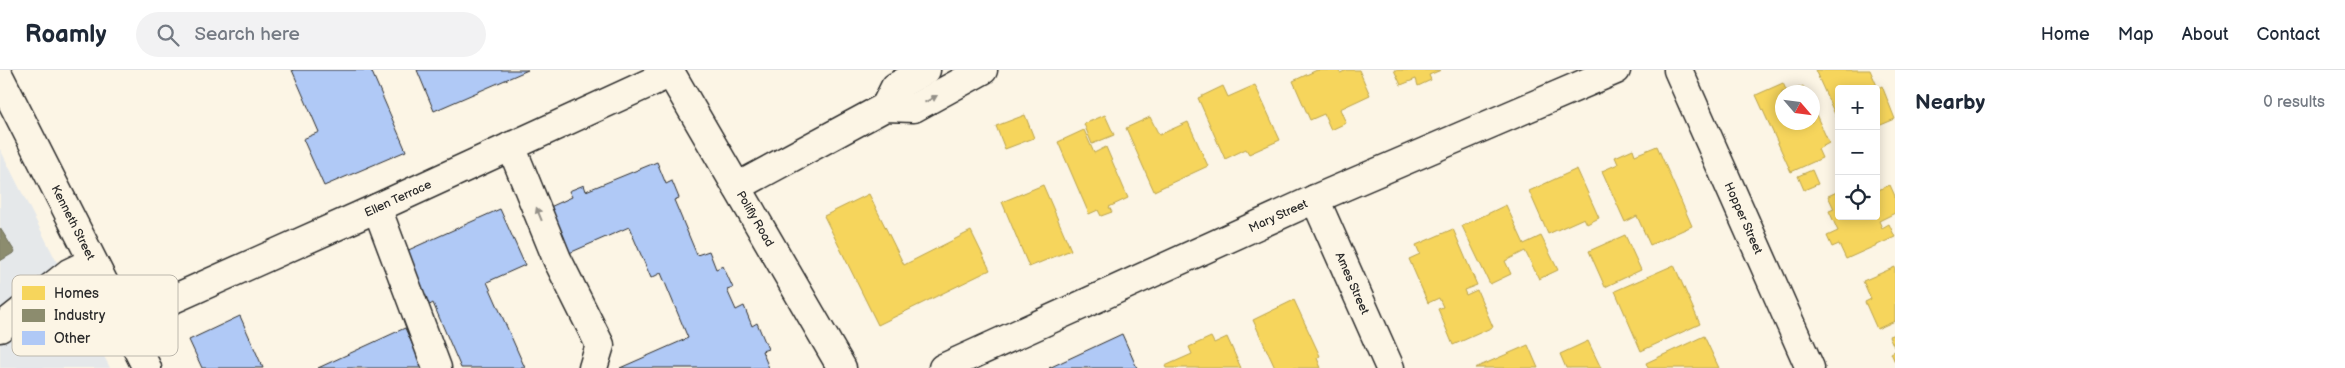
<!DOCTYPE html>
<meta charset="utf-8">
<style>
:root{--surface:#fff;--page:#f2f2f3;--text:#1f2937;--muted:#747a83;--line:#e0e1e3}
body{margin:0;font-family:"Balsamiq Sans",sans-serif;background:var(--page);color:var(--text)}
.controls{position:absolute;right:15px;top:15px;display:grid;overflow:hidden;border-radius:5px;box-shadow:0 2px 12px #0003}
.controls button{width:45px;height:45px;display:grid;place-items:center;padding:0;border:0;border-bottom:1px solid var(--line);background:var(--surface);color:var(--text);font:25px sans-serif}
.compass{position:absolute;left:1775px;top:15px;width:45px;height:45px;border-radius:50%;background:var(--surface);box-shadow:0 2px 12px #0003;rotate:118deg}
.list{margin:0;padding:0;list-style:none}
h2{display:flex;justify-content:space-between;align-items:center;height:65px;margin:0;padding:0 20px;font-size:21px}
h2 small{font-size:16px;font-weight:400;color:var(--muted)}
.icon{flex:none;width:28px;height:28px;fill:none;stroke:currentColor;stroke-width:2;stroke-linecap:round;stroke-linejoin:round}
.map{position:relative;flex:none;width:1895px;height:298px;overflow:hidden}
header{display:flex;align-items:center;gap:30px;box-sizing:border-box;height:70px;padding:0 25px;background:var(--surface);border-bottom:1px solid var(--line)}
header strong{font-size:24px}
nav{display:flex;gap:28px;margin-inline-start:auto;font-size:18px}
.search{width:350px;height:45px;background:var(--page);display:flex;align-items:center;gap:12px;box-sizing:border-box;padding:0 18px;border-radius:28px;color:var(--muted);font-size:19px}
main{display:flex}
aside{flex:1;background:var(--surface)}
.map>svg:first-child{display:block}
</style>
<header>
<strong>Roamly</strong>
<div class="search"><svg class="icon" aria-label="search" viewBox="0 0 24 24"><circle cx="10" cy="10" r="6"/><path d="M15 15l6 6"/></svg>Search here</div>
<nav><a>Home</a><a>Map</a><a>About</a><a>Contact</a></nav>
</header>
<main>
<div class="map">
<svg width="1895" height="298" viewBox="0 0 1895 298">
<rect width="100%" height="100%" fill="#fcf5e5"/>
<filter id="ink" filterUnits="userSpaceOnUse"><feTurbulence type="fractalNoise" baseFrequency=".02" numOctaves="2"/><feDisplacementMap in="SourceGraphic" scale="10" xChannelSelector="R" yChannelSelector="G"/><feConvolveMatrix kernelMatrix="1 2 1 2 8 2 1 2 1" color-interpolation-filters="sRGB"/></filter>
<g filter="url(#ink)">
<path fill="#e5e8ea" d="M 0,79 L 110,298 L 0,298 Z"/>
<g fill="#f6d55c" stroke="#b9a24d">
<path d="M 1317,0 L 1339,0 L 1340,3 L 1347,0 L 1359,0 L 1370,25 L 1340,39 L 1346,53 L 1331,60 L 1324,44 L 1310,50 L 1293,11 Z"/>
<path d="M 1394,0 L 1441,0 L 1429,5 L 1431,10 L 1418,16 L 1416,9 L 1401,15 Z"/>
<path d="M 1815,0 L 1870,0 L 1878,18 L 1882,16 L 1895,49 L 1876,57 L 1876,19 L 1839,19 L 1839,53 Z"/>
<path d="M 1783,13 L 1787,22 L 1782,22 L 1782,52 L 1812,52 L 1812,36 L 1829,73 L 1818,79 L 1822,88 L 1791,102 L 1756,25 Z"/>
<path d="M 1255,15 L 1280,70 L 1249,84 L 1246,79 L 1225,89 L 1198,28 L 1223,16 L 1228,27 Z"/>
<path d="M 1803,16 L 1806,22 L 1789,22 Z"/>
<path d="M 1025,45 L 1034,68 L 1005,79 L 996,56 Z"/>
<path d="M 1105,45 L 1114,65 L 1092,74 L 1084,54 Z"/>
<path d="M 1150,47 L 1159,65 L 1188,52 L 1208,96 L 1154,121 L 1126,58 Z"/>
<path d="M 1084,60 L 1094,83 L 1106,77 L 1128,128 L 1109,137 L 1112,142 L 1101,146 L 1098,140 L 1089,144 L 1058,72 Z"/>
<path d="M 1657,76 L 1692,156 L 1650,175 L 1637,146 L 1625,152 L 1602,101 L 1618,94 L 1615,87 L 1633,79 L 1635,85 Z"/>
<path d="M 1577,99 L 1599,148 L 1587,154 L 1584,148 L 1548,164 L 1529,121 Z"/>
<path d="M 1812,100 L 1818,114 L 1804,120 L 1798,106 Z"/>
<path d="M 1043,115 L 1071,180 L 1029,197 L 1002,132 Z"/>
<path d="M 1890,115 L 1895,126 L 1895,143 L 1879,151 L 1882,158 L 1889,154 L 1895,167 L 1846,189 L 1839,174 L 1832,177 L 1827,166 L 1838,161 L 1829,141 L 1834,139 L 1828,126 L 1839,121 L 1839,146 L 1876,146 L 1876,121 Z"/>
<path d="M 869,124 L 904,195 L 971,161 L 990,200 L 878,255 L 824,146 Z"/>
<path d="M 1506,135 L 1524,174 L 1541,166 L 1558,200 L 1539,209 L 1525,181 L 1505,191 L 1511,204 L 1490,214 L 1462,156 Z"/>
<path d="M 1453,159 L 1477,215 L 1464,220 L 1466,225 L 1477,220 L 1493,257 L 1453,275 L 1438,239 L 1443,237 L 1439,228 L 1428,233 L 1409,189 L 1420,184 L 1416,175 Z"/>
<path d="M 1625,165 L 1641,200 L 1605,217 L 1589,181 Z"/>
<path d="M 1674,195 L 1700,254 L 1641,281 L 1615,221 Z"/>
<path d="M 1895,197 L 1895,251 L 1877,259 L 1865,232 L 1871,229 L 1863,211 Z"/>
<path d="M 1294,230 L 1320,286 L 1317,288 L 1321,298 L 1275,298 L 1253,250 Z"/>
<path d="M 1895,264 L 1895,279 L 1889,266 Z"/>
<path d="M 1704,266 L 1719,298 L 1648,298 L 1646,293 Z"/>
<path d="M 1211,267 L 1214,273 L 1227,267 L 1241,298 L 1166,298 L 1165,296 L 1192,284 L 1189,277 Z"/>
<path d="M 1588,271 L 1601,298 L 1566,298 L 1560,284 Z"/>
<path d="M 1528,275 L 1538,298 L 1475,298 Z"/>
<path d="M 1895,281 L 1895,292 L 1891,283 Z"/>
</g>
<path fill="#8c8c6e" stroke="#6f6f5a" d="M 0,158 L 15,182 L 0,191 Z"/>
<g fill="#b0c9f6" stroke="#2b2b2b">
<path d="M 292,0 L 371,0 L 406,81 L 324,116 L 303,69 L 319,62 Z"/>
<path d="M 417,0 L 528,0 L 434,41 Z"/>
<path d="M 657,92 L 666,114 L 672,111 L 679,128 L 674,130 L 697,185 L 709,181 L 716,199 L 723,196 L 733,218 L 727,220 L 736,240 L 744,236 L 752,256 L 757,253 L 768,279 L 762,281 L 769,298 L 620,298 L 688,268 L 661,203 L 651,208 L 629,157 L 567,184 L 548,138 L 572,127 L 569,121 L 584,115 L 586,121 Z"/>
<path d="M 500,139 L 525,195 L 487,212 L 525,298 L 461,298 L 433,233 L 428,236 L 404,182 Z"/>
<path d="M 240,246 L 263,298 L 202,298 L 189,270 Z"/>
<path d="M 405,258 L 423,298 L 318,298 Z"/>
<path d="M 1122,264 L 1137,298 L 1049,298 Z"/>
</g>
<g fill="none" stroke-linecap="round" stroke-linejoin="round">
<g stroke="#2b2b2b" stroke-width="31">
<g id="minor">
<path id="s1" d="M 1678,0 L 1810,298"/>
<path id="s2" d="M 0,8 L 147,298"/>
<path d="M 885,37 L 895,17 L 926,0"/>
<path d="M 511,76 L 557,189 L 600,275 L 593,298"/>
<path d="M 737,117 L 885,37 L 914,38 L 983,0"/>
<path id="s3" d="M 1315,129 L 1390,298"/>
<path d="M 377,138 L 437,298"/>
<path id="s4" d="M 124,251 L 377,138 L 671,3"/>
<path d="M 0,258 L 69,203 L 92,192"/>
<path id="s5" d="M 943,298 L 1315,129 L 1616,0"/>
</g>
</g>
<g stroke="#2b2b2b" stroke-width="31">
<g id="major">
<path id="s6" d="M 669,0 L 842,298"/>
</g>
</g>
<use href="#minor" stroke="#fcf5e5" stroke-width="28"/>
<use href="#major" stroke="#fcf5e5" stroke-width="28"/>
</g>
<defs><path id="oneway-solid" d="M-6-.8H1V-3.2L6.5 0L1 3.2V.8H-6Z" transform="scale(1.25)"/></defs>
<g fill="#949088">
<use href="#oneway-solid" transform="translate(931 29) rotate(-29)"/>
<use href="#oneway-solid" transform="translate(539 144) rotate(-112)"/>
</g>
</g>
<g text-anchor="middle" stroke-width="5" stroke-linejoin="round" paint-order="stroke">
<g font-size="12" fill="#2b2b2b" stroke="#fcf5e5">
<text dy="4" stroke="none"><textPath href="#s4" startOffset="300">Ellen Terrace</textPath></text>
<text dy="4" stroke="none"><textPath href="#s5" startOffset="368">Mary Street</textPath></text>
<text dy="4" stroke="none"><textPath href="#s6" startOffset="172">Polifly Road</textPath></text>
<text dy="4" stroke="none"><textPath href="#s1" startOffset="162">Hopper Street</textPath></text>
<text dy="4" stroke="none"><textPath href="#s2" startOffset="162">Kenneth Street</textPath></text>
<text dy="4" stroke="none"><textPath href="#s3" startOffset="92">Ames Street</textPath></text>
</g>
</g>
<rect x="12" y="205" width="166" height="81" rx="8" fill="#fcf5e5" stroke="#bdb8ad" stroke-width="1"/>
<rect x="22" y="216" width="23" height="14" fill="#f6d55c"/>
<rect x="22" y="239" width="23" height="13" fill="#8c8c6e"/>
<rect x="22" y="261" width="23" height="14" fill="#b0c9f6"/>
<g font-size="14" fill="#2b2b2b">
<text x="54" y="228">Homes</text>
<text x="54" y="250">Industry</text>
<text x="54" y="273">Other</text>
</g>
</svg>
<div class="controls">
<button>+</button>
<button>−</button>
<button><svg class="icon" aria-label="locate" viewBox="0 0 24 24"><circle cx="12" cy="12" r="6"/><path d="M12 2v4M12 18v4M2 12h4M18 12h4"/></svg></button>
</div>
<svg class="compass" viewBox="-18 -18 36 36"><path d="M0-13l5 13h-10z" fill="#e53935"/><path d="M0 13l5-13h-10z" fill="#747a83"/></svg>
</div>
<aside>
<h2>Nearby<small>0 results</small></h2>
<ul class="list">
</ul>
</aside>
</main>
